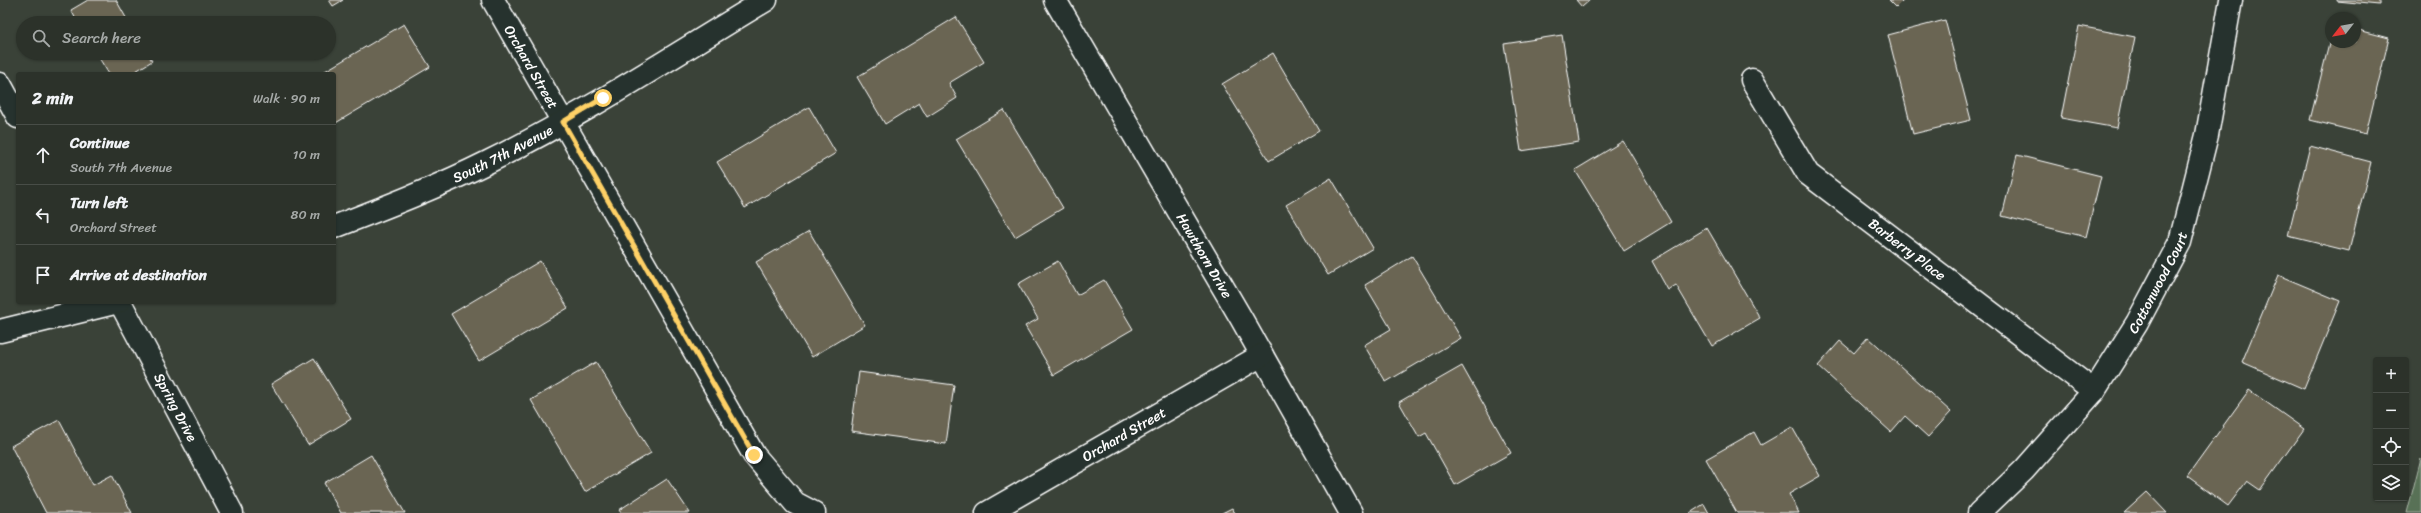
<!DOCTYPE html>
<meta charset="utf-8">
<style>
:root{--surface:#2c322a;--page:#343a32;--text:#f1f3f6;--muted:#a6aaa8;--line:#484d47}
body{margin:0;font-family:Sriracha,sans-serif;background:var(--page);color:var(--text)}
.controls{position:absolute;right:12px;bottom:12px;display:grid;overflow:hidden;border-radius:4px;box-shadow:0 1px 3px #0004}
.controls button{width:36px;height:36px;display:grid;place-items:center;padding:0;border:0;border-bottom:1px solid var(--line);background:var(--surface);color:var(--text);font:20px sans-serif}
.compass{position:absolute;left:2325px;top:12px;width:36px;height:36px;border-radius:50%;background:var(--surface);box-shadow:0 1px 3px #0004;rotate:239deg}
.stop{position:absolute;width:12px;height:12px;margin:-9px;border:3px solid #ffd166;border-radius:50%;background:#fff}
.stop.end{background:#ffd166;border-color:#fff;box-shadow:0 1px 4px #0008}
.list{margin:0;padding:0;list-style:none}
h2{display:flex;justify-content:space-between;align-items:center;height:52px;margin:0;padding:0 16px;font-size:17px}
h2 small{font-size:13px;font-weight:400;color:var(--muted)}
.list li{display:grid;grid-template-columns:26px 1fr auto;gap:12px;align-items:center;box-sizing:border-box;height:60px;padding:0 16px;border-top:1px solid var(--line)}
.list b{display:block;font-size:15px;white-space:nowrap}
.list p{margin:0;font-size:13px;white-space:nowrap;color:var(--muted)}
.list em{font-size:13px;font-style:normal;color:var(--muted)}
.icon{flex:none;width:22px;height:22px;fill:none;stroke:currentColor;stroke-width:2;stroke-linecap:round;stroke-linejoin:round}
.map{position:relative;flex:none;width:2421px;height:513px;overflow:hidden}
.search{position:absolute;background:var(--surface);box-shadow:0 1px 3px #0004;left:16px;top:16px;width:320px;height:44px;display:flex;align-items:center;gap:10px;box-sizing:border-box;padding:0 14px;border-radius:22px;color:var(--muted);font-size:15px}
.panel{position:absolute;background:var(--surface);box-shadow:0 1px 3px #0004;left:16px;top:72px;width:320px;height:232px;border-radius:4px}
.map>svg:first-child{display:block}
</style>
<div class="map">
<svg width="2421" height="513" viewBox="0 0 2421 513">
<rect width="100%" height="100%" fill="#3a4238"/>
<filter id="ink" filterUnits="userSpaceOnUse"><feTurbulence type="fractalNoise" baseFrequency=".025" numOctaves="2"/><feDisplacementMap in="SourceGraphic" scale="8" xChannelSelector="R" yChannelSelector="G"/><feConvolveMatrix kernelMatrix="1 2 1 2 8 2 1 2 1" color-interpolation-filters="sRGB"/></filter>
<g filter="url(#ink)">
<path fill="#597156" stroke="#acb8aa" d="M 2421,458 L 2421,513 L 2407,513 Z"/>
<g fill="#6a6552" stroke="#fff">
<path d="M 88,0 L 116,0 L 129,23 L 78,23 L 71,10 Z"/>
<path d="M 329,0 L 343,0 L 333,6 Z"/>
<path d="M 1576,0 L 1590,0 L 1582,7 Z"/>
<path d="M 1889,0 L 1903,0 L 1896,7 Z"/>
<path d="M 2379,0 L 2379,5 L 2337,1 L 2337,0 Z"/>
<path d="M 956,17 L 984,62 L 949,83 L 957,98 L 927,117 L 919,103 L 885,124 L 857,77 Z"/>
<path d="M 1945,20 L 1971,120 L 1913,134 L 1888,35 Z"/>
<path d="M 404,24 L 430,67 L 334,124 L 334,74 L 320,74 Z"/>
<path d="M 2079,26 L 2135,37 L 2117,128 L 2061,118 Z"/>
<path d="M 2355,29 L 2389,38 L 2366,134 L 2310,120 L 2331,36 L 2331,42 L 2355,42 Z"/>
<path d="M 1562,35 L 1579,142 L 1521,151 L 1504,44 Z"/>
<path d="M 96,53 L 147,53 L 152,61 L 131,74 L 109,74 Z"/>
<path d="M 1273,53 L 1319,131 L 1269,161 L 1222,84 Z"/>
<path d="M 809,107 L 836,153 L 745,208 L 717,162 Z"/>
<path d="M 1004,110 L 1063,208 L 1015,237 L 956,139 Z"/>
<path d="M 1623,141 L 1671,222 L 1624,251 L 1575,170 Z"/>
<path d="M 2310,146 L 2371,162 L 2349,251 L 2288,236 Z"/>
<path d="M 2017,155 L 2101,176 L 2086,237 L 2002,216 Z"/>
<path d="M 1331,178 L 1373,248 L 1328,275 L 1286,205 Z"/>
<path d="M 1707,228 L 1760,318 L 1712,346 L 1676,285 L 1668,290 L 1652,261 Z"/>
<path d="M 809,231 L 865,325 L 812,357 L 756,262 Z"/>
<path d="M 1412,256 L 1461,338 L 1386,382 L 1364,345 L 1391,329 L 1365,285 Z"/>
<path d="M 540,261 L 568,308 L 479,361 L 451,314 Z"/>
<path d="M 1058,261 L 1077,295 L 1104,280 L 1133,329 L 1054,375 L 1025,326 L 1038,319 L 1018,284 Z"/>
<path d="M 2278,275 L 2340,301 L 2304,389 L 2242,362 Z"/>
<path d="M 1868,337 L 1951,412 L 1928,437 L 1905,416 L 1891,432 L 1818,366 L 1840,341 L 1854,353 Z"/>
<path d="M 314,358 L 351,419 L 308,445 L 271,384 Z"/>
<path d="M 596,362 L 651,453 L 585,492 L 531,400 Z"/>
<path d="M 1462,366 L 1511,453 L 1455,485 L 1426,433 L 1419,437 L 1399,402 Z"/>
<path d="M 859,372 L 954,385 L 946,444 L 851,431 Z"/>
<path d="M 2249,390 L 2304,429 L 2260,490 L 2247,481 L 2228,506 L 2187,476 Z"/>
<path d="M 59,420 L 93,485 L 112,475 L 132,513 L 46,513 L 11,446 Z"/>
<path d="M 1792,427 L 1820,476 L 1789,494 L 1799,513 L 1737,513 L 1706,459 L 1754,432 L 1761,445 Z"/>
<path d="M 371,455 L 405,513 L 341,513 L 324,483 Z"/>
<path d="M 667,479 L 690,513 L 621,513 L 619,510 Z"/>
<path d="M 2147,492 L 2167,513 L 2124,513 Z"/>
<path d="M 1704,504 L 1709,513 L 1690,513 Z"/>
<path d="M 1232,508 L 1235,513 L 1222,513 Z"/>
</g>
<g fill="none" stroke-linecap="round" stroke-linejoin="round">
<g stroke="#fff" stroke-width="25">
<g id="minor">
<path id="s1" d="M 493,0 L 754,455 L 795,503 L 814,513"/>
<path id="s2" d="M 1055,0 L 1241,318 L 1351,513"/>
<path id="s3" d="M 1752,80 L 1808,174 L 2094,391"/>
<path d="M 0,84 L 18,117"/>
<path id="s4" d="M 120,302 L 232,513"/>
<path id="s5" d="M 987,513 L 1262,355"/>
<path id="s6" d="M 1979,513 L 2024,470 L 2094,391 L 2137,323 L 2180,242 L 2207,135 L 2231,0"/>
</g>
</g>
<g stroke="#fff" stroke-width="25">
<g id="tertiary">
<path id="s7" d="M 334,227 C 386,207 438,187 488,162 C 584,115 674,55 766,0"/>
<path d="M 0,331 L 118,302"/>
</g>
</g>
<use href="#minor" stroke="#26332d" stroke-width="22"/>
<use href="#tertiary" stroke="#26332d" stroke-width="22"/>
</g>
</g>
<g fill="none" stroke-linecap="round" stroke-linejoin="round" filter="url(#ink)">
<path stroke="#ffd166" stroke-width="5" d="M 603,98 L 563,122 L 754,455"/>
</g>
<g text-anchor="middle" stroke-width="3.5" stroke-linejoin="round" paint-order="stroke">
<g font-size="14" fill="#fff" stroke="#26332d">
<text dy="5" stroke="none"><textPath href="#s1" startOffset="77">Orchard Street</textPath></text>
<text dy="5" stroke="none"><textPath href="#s7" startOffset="184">South 7th Avenue</textPath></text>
<text dy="5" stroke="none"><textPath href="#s3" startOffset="234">Barberry Place</textPath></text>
<text dy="5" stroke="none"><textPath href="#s2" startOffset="296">Hawthorn Drive</textPath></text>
<text dy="5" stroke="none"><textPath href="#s6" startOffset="294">Cottonwood Court</textPath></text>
<text dy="5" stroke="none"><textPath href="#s4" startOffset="119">Spring Drive</textPath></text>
<text dy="5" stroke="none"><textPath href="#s5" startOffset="158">Orchard Street</textPath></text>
</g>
</g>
</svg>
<div class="controls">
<button>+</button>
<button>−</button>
<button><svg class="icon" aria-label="locate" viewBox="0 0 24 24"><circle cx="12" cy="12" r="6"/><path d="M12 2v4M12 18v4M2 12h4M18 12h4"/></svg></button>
<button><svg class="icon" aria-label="layers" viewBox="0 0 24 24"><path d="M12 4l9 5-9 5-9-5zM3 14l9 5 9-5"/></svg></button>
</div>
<svg class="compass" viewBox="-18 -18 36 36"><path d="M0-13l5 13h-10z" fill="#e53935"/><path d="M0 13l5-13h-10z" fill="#a6aaa8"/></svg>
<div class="stop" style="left:603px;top:98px"></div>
<div class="stop end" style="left:754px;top:455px"></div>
<div class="search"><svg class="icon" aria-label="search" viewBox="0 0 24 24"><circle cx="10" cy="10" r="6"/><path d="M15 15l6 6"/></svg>Search here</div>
<section class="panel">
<h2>2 min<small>Walk · 90 m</small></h2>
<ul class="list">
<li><svg class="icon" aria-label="ahead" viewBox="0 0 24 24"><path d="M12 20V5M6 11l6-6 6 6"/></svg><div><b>Continue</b><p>South 7th Avenue</p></div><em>10 m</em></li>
<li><svg class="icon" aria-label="left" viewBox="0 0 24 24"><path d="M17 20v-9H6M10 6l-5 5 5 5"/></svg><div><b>Turn left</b><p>Orchard Street</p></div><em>80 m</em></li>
<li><svg class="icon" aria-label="arrive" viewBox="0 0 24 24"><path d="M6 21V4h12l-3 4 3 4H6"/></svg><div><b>Arrive at destination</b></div></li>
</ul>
</section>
</div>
